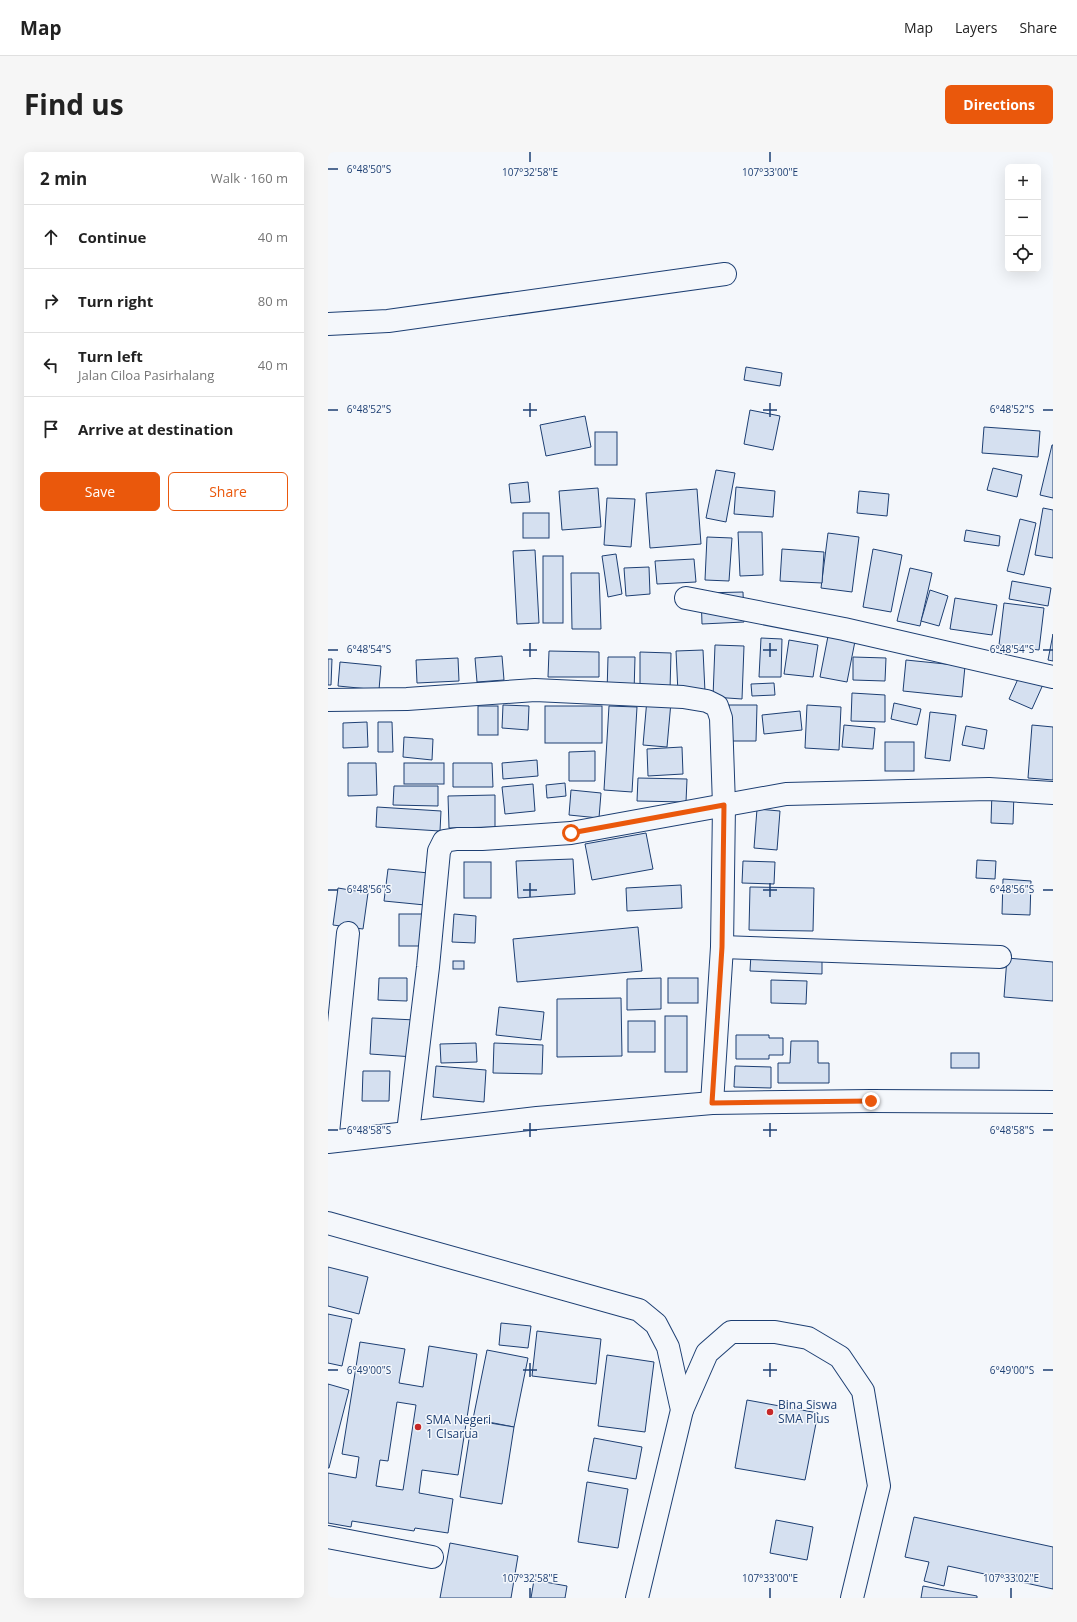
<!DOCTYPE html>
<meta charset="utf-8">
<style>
:root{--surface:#fff;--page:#f6f6f6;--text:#222;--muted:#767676;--line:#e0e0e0;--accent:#ea580c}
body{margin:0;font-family:"Open Sans",sans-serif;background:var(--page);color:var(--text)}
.controls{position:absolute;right:12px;top:12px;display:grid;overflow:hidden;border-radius:6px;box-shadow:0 4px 16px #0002}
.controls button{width:36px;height:36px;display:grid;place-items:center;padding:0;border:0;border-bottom:1px solid var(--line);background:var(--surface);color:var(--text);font:20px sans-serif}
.stop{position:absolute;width:12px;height:12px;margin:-9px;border:3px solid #ea580c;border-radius:50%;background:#fff}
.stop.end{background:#ea580c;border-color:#fff;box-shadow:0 1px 4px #0008}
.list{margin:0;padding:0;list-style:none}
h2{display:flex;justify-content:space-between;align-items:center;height:52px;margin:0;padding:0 16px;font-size:17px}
h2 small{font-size:13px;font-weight:400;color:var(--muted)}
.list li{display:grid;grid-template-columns:26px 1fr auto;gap:12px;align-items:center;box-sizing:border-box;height:64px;padding:0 16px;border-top:1px solid var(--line)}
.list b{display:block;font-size:15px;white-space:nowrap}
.list p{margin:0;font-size:13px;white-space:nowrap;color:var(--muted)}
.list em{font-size:13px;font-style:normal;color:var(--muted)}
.actions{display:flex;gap:8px;padding:12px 16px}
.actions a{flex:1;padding:9px 0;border:1px solid var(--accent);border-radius:6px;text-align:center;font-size:14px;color:var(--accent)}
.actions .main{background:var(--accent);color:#fff}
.icon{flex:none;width:22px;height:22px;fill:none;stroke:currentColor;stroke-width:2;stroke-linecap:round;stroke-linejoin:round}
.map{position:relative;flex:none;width:725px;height:1446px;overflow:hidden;border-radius:6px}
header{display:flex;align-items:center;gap:24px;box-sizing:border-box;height:56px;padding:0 20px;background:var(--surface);border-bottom:1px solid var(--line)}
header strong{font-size:19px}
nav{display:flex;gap:22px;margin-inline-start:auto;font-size:14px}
.intro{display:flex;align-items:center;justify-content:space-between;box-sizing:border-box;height:96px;padding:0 24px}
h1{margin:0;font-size:28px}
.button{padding:10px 18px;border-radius:6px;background:var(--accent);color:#fff;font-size:14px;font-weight:700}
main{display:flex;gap:24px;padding:0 24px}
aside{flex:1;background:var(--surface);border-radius:6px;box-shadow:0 4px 16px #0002}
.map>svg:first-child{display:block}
</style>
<header>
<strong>Map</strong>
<nav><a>Map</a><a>Layers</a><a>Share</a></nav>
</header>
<div class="intro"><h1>Find us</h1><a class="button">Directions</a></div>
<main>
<aside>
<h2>2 min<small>Walk · 160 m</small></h2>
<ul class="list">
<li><svg class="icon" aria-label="ahead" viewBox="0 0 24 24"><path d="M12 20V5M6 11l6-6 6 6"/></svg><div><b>Continue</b></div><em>40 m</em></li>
<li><svg class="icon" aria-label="right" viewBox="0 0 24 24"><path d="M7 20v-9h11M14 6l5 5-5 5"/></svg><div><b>Turn right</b></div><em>80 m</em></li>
<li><svg class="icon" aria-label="left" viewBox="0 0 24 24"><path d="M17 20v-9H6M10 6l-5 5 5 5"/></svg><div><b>Turn left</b><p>Jalan Ciloa Pasirhalang</p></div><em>40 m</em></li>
<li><svg class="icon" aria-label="arrive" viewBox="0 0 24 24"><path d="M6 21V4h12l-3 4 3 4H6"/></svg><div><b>Arrive at destination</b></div></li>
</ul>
<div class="actions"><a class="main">Save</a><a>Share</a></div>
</aside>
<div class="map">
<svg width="725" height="1446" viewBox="0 0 725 1446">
<rect width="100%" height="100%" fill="#f4f7fb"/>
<g fill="#d5e0f0" stroke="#1d3f73" fill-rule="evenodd">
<path d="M 418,215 L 454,221 L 452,234 L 416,228 Z"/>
<path d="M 422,258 L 452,264 L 445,298 L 416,292 Z"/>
<path d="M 257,264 L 263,295 L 218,304 L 212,273 Z"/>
<path d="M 656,275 L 712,279 L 710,305 L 654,301 Z"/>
<rect x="267" y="280" width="22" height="33"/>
<path d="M 724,293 L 725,293 L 725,346 L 712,343 Z"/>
<path d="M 665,316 L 694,323 L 689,345 L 659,338 Z"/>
<path d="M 388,318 L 407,321 L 398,370 L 378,366 Z"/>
<path d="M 200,330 L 202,350 L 183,351 L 181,332 Z"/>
<path d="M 408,335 L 447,339 L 445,365 L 406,362 Z"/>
<path d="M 270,336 L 273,375 L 234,378 L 231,339 Z"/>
<path d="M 369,337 L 373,392 L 322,396 L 318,341 Z"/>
<path d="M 531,339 L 561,342 L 559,364 L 529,361 Z"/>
<path d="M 279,346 L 307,347 L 303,395 L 276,393 Z"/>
<path d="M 715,356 L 725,358 L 725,406 L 707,403 Z"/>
<rect x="195" y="361" width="26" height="25"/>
<path d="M 692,367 L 708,371 L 696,423 L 679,419 Z"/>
<path d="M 638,378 L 672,384 L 671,394 L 636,389 Z"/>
<path d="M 410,380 L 434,380 L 435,423 L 412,424 Z"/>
<path d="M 500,381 L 531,385 L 524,440 L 493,436 Z"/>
<path d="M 379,385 L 404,386 L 401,429 L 377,428 Z"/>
<path d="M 454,397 L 496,400 L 494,431 L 452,429 Z"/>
<path d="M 545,397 L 574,403 L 563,460 L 535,455 Z"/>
<path d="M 207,398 L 211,471 L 189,472 L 185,399 Z"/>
<path d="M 288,402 L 294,442 L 280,445 L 274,404 Z"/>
<rect x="215" y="404" width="20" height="67"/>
<path d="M 366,407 L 368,430 L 329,432 L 327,409 Z"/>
<path d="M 321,415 L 322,442 L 298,444 L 296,416 Z"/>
<path d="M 582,416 L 604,421 L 592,474 L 569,469 Z"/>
<path d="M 243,421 L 271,421 L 273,477 L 244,477 Z"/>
<path d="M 684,429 L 723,436 L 720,454 L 681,447 Z"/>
<path d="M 602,438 L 620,444 L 611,474 L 593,469 Z"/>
<path d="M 415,440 L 416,470 L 374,472 L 373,441 Z"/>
<path d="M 627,446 L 669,453 L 664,483 L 622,477 Z"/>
<path d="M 676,451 L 716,456 L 711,498 L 671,493 Z"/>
<path d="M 502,474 L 529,479 L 519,530 L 492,525 Z"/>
<path d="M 725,482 L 725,509 L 720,508 Z"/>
<path d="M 433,486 L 454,487 L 453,525 L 431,525 Z"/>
<path d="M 461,488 L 490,493 L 485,525 L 456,522 Z"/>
<path d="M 387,493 L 416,494 L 414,547 L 385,545 Z"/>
<path d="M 375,498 L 377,540 L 350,541 L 348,499 Z"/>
<path d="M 221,499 L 271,500 L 271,525 L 220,525 Z"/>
<path d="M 312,500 L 343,501 L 342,538 L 312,538 Z"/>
<path d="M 174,504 L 176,528 L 149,530 L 147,506 Z"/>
<path d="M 280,505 L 307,505 L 306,541 L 279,541 Z"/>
<path d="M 525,505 L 558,506 L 557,529 L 525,528 Z"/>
<path d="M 130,506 L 131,529 L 89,531 L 88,508 Z"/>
<path d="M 0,507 L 4,507 L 3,533 L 0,533 Z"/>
<path d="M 578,508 L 637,514 L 634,545 L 575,539 Z"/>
<path d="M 12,510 L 53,514 L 51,538 L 10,534 Z"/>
<path d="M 694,518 L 717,528 L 704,557 L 681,547 Z"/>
<path d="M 446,531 L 447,543 L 424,544 L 423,532 Z"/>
<path d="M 524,541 L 557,543 L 557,570 L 523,569 Z"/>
<path d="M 319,547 L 343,550 L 339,595 L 315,593 Z"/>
<path d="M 566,551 L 593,557 L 589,573 L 563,567 Z"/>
<path d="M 175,553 L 201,554 L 200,578 L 174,576 Z"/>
<path d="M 401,553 L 429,553 L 428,589 L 400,589 Z"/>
<path d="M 479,553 L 513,555 L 511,598 L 477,596 Z"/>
<rect x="150" y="554" width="20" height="29"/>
<rect x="217" y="554" width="57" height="37"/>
<path d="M 281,554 L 309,555 L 304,640 L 276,638 Z"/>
<path d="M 472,559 L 474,578 L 436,582 L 434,563 Z"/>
<path d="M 602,560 L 628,563 L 622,609 L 597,606 Z"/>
<path d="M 39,570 L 40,595 L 15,596 L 15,571 Z"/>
<path d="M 50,570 L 64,570 L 65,600 L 50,600 Z"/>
<path d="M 516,573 L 547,576 L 545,597 L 514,595 Z"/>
<path d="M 704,573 L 725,575 L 725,628 L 700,626 Z"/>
<path d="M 638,574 L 659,578 L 656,597 L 634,593 Z"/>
<path d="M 76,585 L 105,587 L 104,608 L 75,605 Z"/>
<rect x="557" y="590" width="29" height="29"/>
<path d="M 354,595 L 355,622 L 320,624 L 319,597 Z"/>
<path d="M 267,599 L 267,629 L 241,629 L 241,600 Z"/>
<path d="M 209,608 L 210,624 L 175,627 L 174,611 Z"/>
<path d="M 20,611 L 48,611 L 49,643 L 20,644 Z"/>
<rect x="76" y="611" width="40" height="21"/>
<path d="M 125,611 L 164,611 L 165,635 L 125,635 Z"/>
<path d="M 310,626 L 359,627 L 358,650 L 309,649 Z"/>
<path d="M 237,631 L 238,644 L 219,646 L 218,633 Z"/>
<path d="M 205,632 L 207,659 L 177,662 L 174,635 Z"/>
<path d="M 66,634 L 110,634 L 110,654 L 65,653 Z"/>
<path d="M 243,638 L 273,641 L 271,666 L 241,663 Z"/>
<path d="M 664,639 L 686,640 L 685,672 L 663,671 Z"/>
<path d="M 167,643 L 167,675 L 121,676 L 120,644 Z"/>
<path d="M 49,655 L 113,659 L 112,679 L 48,675 Z"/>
<path d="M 429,657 L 452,659 L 449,698 L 426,696 Z"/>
<path d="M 318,681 L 325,717 L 264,728 L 257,692 Z"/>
<path d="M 245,707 L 247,742 L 190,746 L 188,709 Z"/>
<path d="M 649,708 L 668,709 L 667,727 L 648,726 Z"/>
<path d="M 415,709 L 447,710 L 446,732 L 414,731 Z"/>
<rect x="136" y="710" width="27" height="36"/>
<path d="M 60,717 L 101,721 L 97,753 L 56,749 Z"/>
<path d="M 675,727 L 703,729 L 702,763 L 674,762 Z"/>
<path d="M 353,733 L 354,756 L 299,759 L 298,736 Z"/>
<path d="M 422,735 L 486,736 L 485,779 L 421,778 Z"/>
<path d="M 10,736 L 40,741 L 35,777 L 5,773 Z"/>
<rect x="71" y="762" width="26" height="32"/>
<path d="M 126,762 L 148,764 L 147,791 L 124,790 Z"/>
<path d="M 310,775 L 314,819 L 189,830 L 185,787 Z"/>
<path d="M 423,802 L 494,804 L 494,822 L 422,819 Z"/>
<path d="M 679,806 L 725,810 L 725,849 L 676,845 Z"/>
<rect x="125" y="809" width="11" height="8"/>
<path d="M 51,826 L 79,826 L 79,849 L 50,848 Z"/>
<path d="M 333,826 L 333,857 L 299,858 L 299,827 Z"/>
<rect x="340" y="826" width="30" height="25"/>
<path d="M 443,828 L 479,829 L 478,852 L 443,851 Z"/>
<path d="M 293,846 L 294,904 L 229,905 L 229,847 Z"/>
<path d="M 171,855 L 216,860 L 213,888 L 168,883 Z"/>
<rect x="337" y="864" width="22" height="56"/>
<path d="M 44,866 L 88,868 L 86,905 L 42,902 Z"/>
<rect x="300" y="869" width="27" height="31"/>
<path d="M 408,883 L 441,883 L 441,886 L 455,886 L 455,903 L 441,903 L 441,907 L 408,907 Z"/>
<path d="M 463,889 L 490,889 L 490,911 L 501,911 L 501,931 L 450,931 L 450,911 L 462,911 Z"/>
<path d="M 148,891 L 149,910 L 113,911 L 112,892 Z"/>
<path d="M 166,891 L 215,893 L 214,922 L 165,921 Z"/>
<rect x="623" y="901" width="28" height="15"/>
<path d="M 108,914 L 158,918 L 156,950 L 105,945 Z"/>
<path d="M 407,914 L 443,915 L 443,936 L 406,935 Z"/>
<path d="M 35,919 L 62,919 L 61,949 L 34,949 Z"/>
<path d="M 0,1115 L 40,1125 L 31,1162 L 0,1154 Z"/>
<path d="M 0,1162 L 24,1167 L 14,1214 L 0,1211 Z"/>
<path d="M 173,1171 L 203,1174 L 200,1196 L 171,1193 Z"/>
<path d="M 209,1179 L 273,1187 L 268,1232 L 204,1224 Z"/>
<path d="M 32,1190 L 77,1197 L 71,1231 L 95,1235 L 101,1194 L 149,1202 L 130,1323 L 94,1318 L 91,1341 L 125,1347 L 120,1381 L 87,1376 L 86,1379 L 24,1369 L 23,1375 L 0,1371 L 0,1321 L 28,1326 L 31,1305 L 14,1302 ZM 69,1250 L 88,1253 L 75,1338 L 48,1334 L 52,1308 L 60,1309 Z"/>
<path d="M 159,1198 L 200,1206 L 186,1275 L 145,1267 Z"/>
<path d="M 279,1203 L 326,1210 L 317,1280 L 270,1274 Z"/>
<path d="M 0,1232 L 21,1238 L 1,1316 L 0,1316 Z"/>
<path d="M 419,1248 L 490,1261 L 477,1328 L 407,1316 Z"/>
<path d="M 144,1268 L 186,1275 L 174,1352 L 132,1345 Z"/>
<path d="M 266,1286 L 314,1295 L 308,1327 L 260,1319 Z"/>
<path d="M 259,1330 L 300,1337 L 290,1396 L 250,1390 Z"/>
<path d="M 586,1365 L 725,1395 L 725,1437 L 620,1414 L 616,1434 L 596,1429 L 601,1410 L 577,1405 Z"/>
<path d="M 448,1368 L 485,1375 L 479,1408 L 442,1401 Z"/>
<path d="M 122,1391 L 190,1404 L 183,1446 L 112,1446 Z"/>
<path d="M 206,1428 L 239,1434 L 237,1446 L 203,1446 Z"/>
<path d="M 595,1434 L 649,1444 L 649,1446 L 593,1446 Z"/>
</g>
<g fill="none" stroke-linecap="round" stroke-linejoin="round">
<g stroke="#1d3f73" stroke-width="24">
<g id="minor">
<path d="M 0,172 L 60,169 L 397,122"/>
<path d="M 358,446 L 516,477 L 725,525"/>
<path d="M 0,548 L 79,547 L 207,538 L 355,545 L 379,549 L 389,554 L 393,566 L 396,653 L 394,795 L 384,951"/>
<path d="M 394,795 L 672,805"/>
<path d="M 80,980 L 100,815 L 111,699 L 116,689 L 129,687 L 154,687 L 243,681 L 458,642 L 661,637 L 725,641"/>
<path d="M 0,981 L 20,781"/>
<path d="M 0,1071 L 311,1158 L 328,1172 L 340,1195 L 354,1258 L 309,1446"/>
<path d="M 354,1258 L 379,1201 L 403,1180 L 447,1180 L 480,1186 L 512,1205 L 535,1239 L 551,1334 L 524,1446"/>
<path d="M 0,1385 L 104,1405"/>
</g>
</g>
<g stroke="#1d3f73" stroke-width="24">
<path id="major" d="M 0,990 L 209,966 L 384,951 L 543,949 L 725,950"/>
</g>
<use href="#minor" stroke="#f4f7fb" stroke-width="22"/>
<use href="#major" stroke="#f4f7fb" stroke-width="22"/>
</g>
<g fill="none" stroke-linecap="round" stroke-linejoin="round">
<path stroke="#ea580c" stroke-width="5" d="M 243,681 L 396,653 L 394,795 L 384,951 L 543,949"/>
</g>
<path fill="none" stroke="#1d3f73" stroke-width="1.5" d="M 202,0 L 202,10M 442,0 L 442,10M 0,17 L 10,17M 202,251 L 202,265M 442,251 L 442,265M 0,258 L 10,258M 195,258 L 209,258M 435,258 L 449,258M 715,258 L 725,258M 202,491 L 202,505M 442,491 L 442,505M 0,498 L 10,498M 195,498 L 209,498M 435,498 L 449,498M 715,498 L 725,498M 202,731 L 202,745M 442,731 L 442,745M 0,738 L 10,738M 195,738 L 209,738M 435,738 L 449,738M 715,738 L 725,738M 202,971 L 202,985M 442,971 L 442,985M 0,978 L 10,978M 195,978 L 209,978M 435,978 L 449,978M 715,978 L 725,978M 202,1211 L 202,1225M 442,1211 L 442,1225M 0,1218 L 10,1218M 195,1218 L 209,1218M 435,1218 L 449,1218M 715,1218 L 725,1218M 202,1436 L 202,1446M 442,1436 L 442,1446M 683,1436 L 683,1446"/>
<g fill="#c62828" stroke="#f4f7fb" stroke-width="1.5">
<circle cx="442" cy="1260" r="4"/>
<circle cx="90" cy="1275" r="4"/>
</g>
<g text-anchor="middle" stroke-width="3" stroke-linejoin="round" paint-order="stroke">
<g font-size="12" fill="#1d3f73" stroke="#f4f7fb" text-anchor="start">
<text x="450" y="1257">Bina Siswa<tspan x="450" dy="14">SMA Plus</tspan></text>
<text x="98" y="1272">SMA Negeri<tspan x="98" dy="14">1 CIsarua</tspan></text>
</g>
</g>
<g font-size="10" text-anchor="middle" fill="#1d3f73" stroke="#f4f7fb" stroke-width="3" stroke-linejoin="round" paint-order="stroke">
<text x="41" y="21">6°48'50"S</text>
<text x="202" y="24">107°32'58"E</text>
<text x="442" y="24">107°33'00"E</text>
<text x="41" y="261">6°48'52"S</text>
<text x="684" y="261">6°48'52"S</text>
<text x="41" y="501">6°48'54"S</text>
<text x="684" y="501">6°48'54"S</text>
<text x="41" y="741">6°48'56"S</text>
<text x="684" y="741">6°48'56"S</text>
<text x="41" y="982">6°48'58"S</text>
<text x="684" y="982">6°48'58"S</text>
<text x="41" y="1222">6°49'00"S</text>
<text x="684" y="1222">6°49'00"S</text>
<text x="202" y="1430">107°32'58"E</text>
<text x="442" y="1430">107°33'00"E</text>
<text x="683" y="1430">107°33'02"E</text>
</g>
</svg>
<div class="controls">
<button>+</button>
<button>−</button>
<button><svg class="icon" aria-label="locate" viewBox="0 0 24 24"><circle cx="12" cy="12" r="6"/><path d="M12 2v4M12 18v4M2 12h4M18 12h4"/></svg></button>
</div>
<div class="stop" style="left:243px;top:681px"></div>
<div class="stop end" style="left:543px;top:949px"></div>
</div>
</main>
